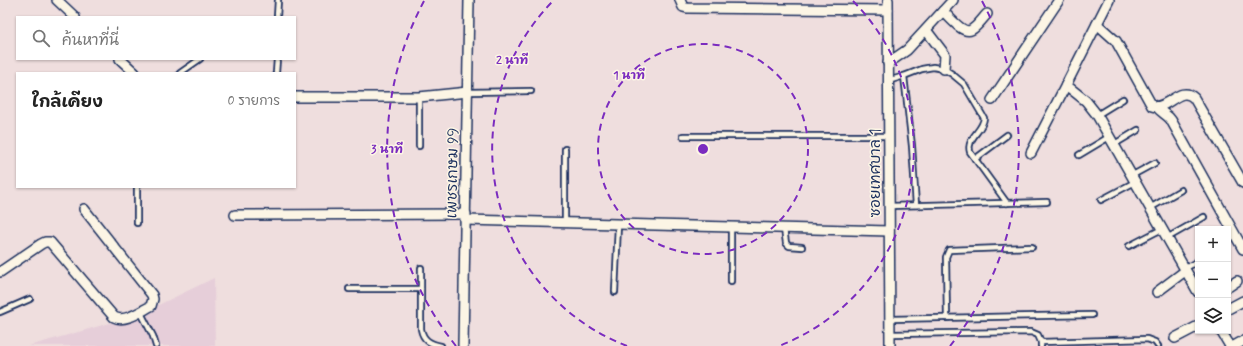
<!DOCTYPE html>
<html lang="th">
<meta charset="utf-8">
<style>
:root{--surface:#fff;--page:#f6f6f6;--text:#222;--muted:#767676;--line:#e0e0e0}
body{margin:0;font-family:Mynerve,"Playpen Sans Thai",sans-serif;background:var(--page);color:var(--text)}
.controls{position:absolute;right:12px;bottom:12px;display:grid;overflow:hidden;border-radius:0px;box-shadow:0 1px 3px #0004}
.controls button{width:36px;height:36px;display:grid;place-items:center;padding:0;border:0;border-bottom:1px solid var(--line);background:var(--surface);color:var(--text);font:20px sans-serif}
.list{margin:0;padding:0;list-style:none}
h2{display:flex;justify-content:space-between;align-items:center;height:52px;margin:0;padding:0 16px;font-size:17px}
h2 small{font-size:13px;font-weight:400;color:var(--muted)}
.icon{flex:none;width:22px;height:22px;fill:none;stroke:currentColor;stroke-width:2;stroke-linecap:round;stroke-linejoin:round}
.map{position:relative;flex:none;width:1243px;height:346px;overflow:hidden}
.search{position:absolute;background:var(--surface);box-shadow:0 1px 3px #0004;left:16px;top:16px;width:280px;height:44px;display:flex;align-items:center;gap:10px;box-sizing:border-box;padding:0 14px;border-radius:0px;color:var(--muted);font-size:15px}
.panel{position:absolute;background:var(--surface);box-shadow:0 1px 3px #0004;left:16px;top:72px;width:280px;height:116px;border-radius:0px}
.map>svg:first-child{display:block}
</style>
<div class="map">
<svg width="1243" height="346" viewBox="0 0 1243 346">
<rect width="100%" height="100%" fill="#efdede"/>
<filter id="ink" filterUnits="userSpaceOnUse"><feTurbulence type="fractalNoise" baseFrequency=".025" numOctaves="2"/><feDisplacementMap in="SourceGraphic" scale="8" xChannelSelector="R" yChannelSelector="G"/><feConvolveMatrix kernelMatrix="1 2 1 2 8 2 1 2 1" color-interpolation-filters="sRGB"/></filter>
<g filter="url(#ink)">
<path fill="#e6ced9" d="M 214,278 L 215,346 L 29,346 L 138,315 Z"/>
<g fill="none" stroke-linecap="round" stroke-linejoin="round">
<g stroke="#1b2f5e" stroke-width="8">
<g id="lane">
<path d="M 277,17 L 278,0"/>
<path d="M 180,73 L 200,59"/>
<path d="M 276,73 L 277,59"/>
<path d="M 904,76 L 912,146 L 916,205"/>
<path d="M 888,81 L 904,76 L 922,69 L 933,67 L 944,69 L 952,74 L 964,84 L 984,118 C 983,131 966,138 970,152 L 1007,203"/>
<path d="M 468,92 L 531,91"/>
<path d="M 419,97 L 419,146"/>
<path d="M 1097,115 L 1123,99"/>
<path d="M 683,136 L 889,136"/>
<path d="M 1113,145 L 1138,130"/>
<path d="M 1079,155 L 1109,137"/>
<path d="M 975,159 L 1007,135"/>
<path d="M 1131,176 L 1155,163"/>
<path d="M 1101,200 L 1135,182"/>
<path d="M 889,206 L 1047,202"/>
<path d="M 1150,208 L 1181,190"/>
<path d="M 137,223 L 137,187"/>
<path d="M 565,223 L 565,149"/>
<path d="M 784,229 L 786,243 L 789,246 L 802,247"/>
<path d="M 1167,238 L 1204,217"/>
<path d="M 1129,246 L 1162,229"/>
<path d="M 421,268 L 421,329 C 423,340 430,344 441,346"/>
<path d="M 1184,269 L 1198,261"/>
<path d="M 731,281 L 731,227"/>
<path d="M 349,289 L 421,289"/>
<path d="M 615,292 L 618,225"/>
<path d="M 140,311 L 153,336 L 156,346"/>
<path d="M 0,312 L 30,299"/>
<path d="M 947,318 L 946,257 L 949,250 L 1032,247"/>
<path d="M 891,319 L 1092,315"/>
<path d="M 891,334 L 1031,332 L 1038,335 L 1041,342"/>
<path d="M 1041,346 L 1041,342 L 1147,339 L 1155,342 L 1158,346"/>
</g>
</g>
<g stroke="#1b2f5e" stroke-width="12">
<g id="street">
<path d="M 57,0 L 75,17"/>
<path d="M 680,0 L 683,7 L 687,8 L 888,10"/>
<path d="M 888,0 L 890,346"/>
<path d="M 1109,0 L 1066,85 L 1086,101 L 1097,115 L 1198,292"/>
<path d="M 943,11 C 949,17 963,34 971,30 C 977,27 982,19 987,14"/>
<path d="M 1097,24 L 1116,41 L 1152,106 C 1167,111 1180,84 1194,98 L 1243,183"/>
<path d="M 926,30 L 945,55 L 944,69"/>
<path d="M 120,59 L 135,73"/>
<path d="M 888,63 L 907,50 L 953,0"/>
<path d="M 295,97 L 419,97 L 468,92"/>
<path d="M 992,100 L 1059,0"/>
<path d="M 1157,107 C 1161,113 1167,114 1171,120 L 1243,249"/>
<path d="M 1031,153 L 1066,85"/>
<path d="M 235,215 L 466,214"/>
<path d="M 465,220 L 889,231"/>
<path d="M 0,272 L 41,244 L 45,242 L 50,242 L 114,317 C 125,323 141,311 151,306 L 153,299 L 152,295 L 84,209"/>
<path d="M 1228,287 L 1237,281"/>
<path d="M 1157,292 L 1185,271"/>
<path d="M 1228,309 L 1243,301"/>
<path d="M 1221,331 L 1230,346"/>
<path d="M 1175,338 L 1198,326"/>
<path d="M 463,346 L 469,0"/>
<path d="M 1234,346 L 1243,341"/>
</g>
</g>
<use href="#lane" stroke="#fcf5e5" stroke-width="4.5"/>
<use href="#street" stroke="#fcf5e5" stroke-width="9"/>
</g>
</g>
<g fill="none" stroke="#7b2cbf" stroke-width="2" stroke-dasharray="7 5">
<circle cx="703" cy="149" r="105"/>
<path d="M627 346A211 211 0 0 1 553 1M853 1A211 211 0 0 1 779 346"/>
<path d="M456 346A316 316 0 0 1 424 1M982 1A316 316 0 0 1 950 346"/>
</g>
<g text-anchor="middle" stroke-width="3" stroke-linejoin="round" paint-order="stroke">
<g font-size="15" fill="#1b2f5e" stroke="#fcf5e5">
<text transform="translate(452 173) rotate(-89)" y="5">เพชรเกษม 99</text>
<text transform="translate(875 173) rotate(-90)" y="5">ซอยเทศบาล 1</text>
</g>
</g>
<circle cx="703" cy="149" r="6" fill="#7b2cbf" stroke="#fcf5e5" stroke-width="2"/>
<g font-size="12" text-anchor="middle" font-weight="bold" fill="#7b2cbf" stroke="#fcf5e5" stroke-width="3" stroke-linejoin="round" paint-order="stroke">
<text x="512" y="64">2 นาที</text>
<text x="629" y="79">1 นาที</text>
<text x="387" y="153">3 นาที</text>
</g>
</svg>
<div class="controls">
<button>+</button>
<button>−</button>
<button><svg class="icon" aria-label="layers" viewBox="0 0 24 24"><path d="M12 4l9 5-9 5-9-5zM3 14l9 5 9-5"/></svg></button>
</div>
<div class="search"><svg class="icon" aria-label="search" viewBox="0 0 24 24"><circle cx="10" cy="10" r="6"/><path d="M15 15l6 6"/></svg>ค้นหาที่นี่</div>
<section class="panel">
<h2>ใกล้เคียง<small>0 รายการ</small></h2>
<ul class="list">
</ul>
</section>
</div>
